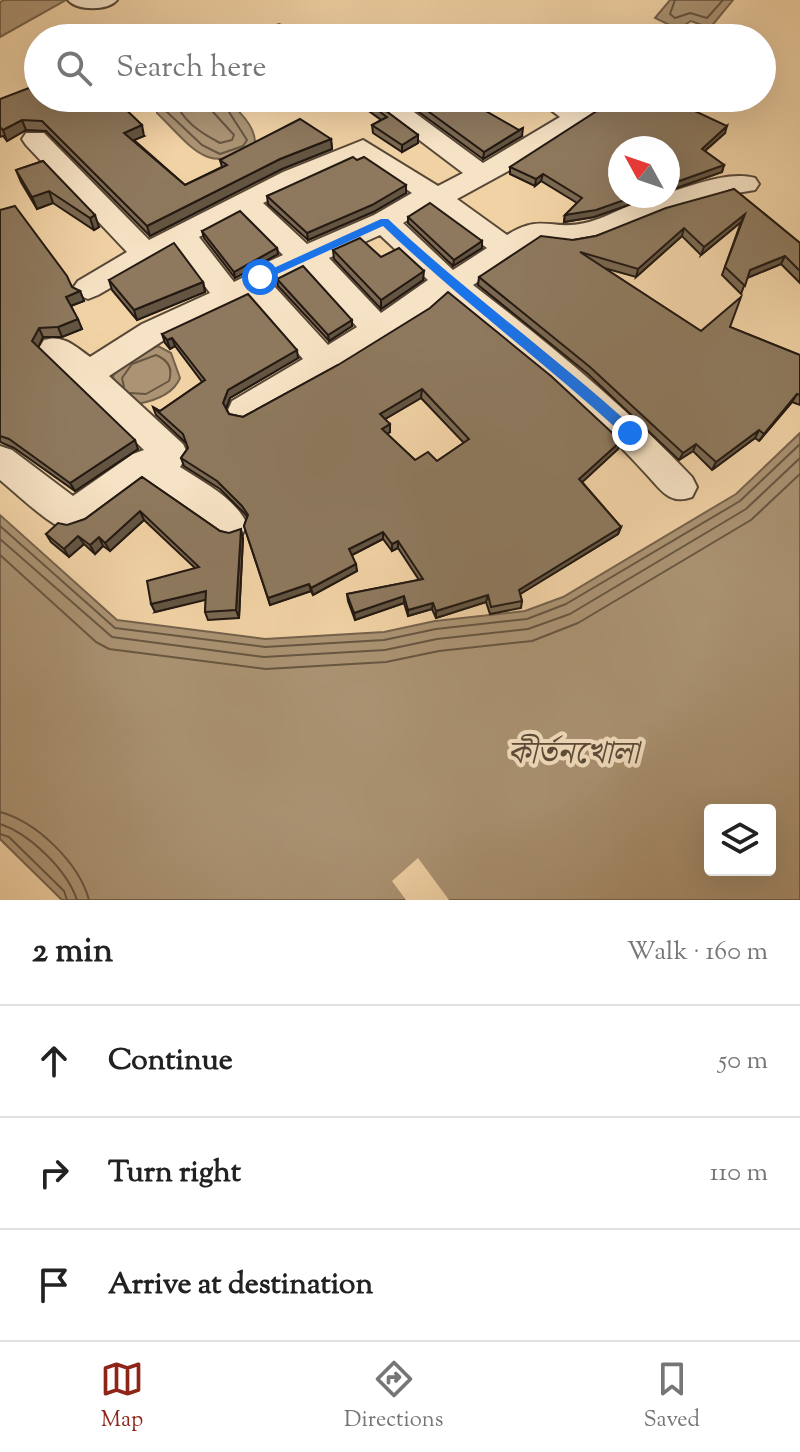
<!DOCTYPE html>
<meta charset="utf-8">
<style>
:root{--surface:#fff;--page:#f2f2f2;--text:#222;--muted:#767676;--line:#e0e0e0;--accent:#8f2418}
body{margin:0;font-family:"Sorts Mill Goudy","Noto Serif Bengali",serif;background:var(--page);color:var(--text)}
.controls{position:absolute;right:24px;bottom:24px;display:grid;overflow:hidden;border-radius:8px;box-shadow:0 8px 32px #0002}
.controls button{width:72px;height:72px;display:grid;place-items:center;padding:0;border:0;border-bottom:2px solid var(--line);background:var(--surface);color:var(--text);font:40px sans-serif}
.compass{position:absolute;left:608px;top:136px;width:72px;height:72px;border-radius:50%;background:var(--surface);box-shadow:0 8px 32px #0002;rotate:310deg}
.stop{position:absolute;width:24px;height:24px;margin:-18px;border:6px solid #1a73e8;border-radius:50%;background:#fff}
.stop.end{background:#1a73e8;border-color:#fff;box-shadow:0 2px 8px #0008}
.list{margin:0;padding:0;list-style:none}
h2{display:flex;justify-content:space-between;align-items:center;height:104px;margin:0;padding:0 32px;font-size:34px}
h2 small{font-size:26px;font-weight:400;color:var(--muted)}
.list li{display:grid;grid-template-columns:52px 1fr auto;gap:24px;align-items:center;box-sizing:border-box;height:112px;padding:0 32px;border-top:2px solid var(--line)}
.list b{display:block;font-size:30px;white-space:nowrap}
.list em{font-size:26px;font-style:normal;color:var(--muted)}
.icon{flex:none;width:44px;height:44px;fill:none;stroke:currentColor;stroke-width:2;stroke-linecap:round;stroke-linejoin:round}
.map{position:relative;flex:none;width:800px;height:900px;overflow:hidden}
.search{position:absolute;background:var(--surface);box-shadow:0 8px 32px #0002;left:24px;right:24px;top:24px;height:88px;display:flex;align-items:center;gap:20px;box-sizing:border-box;padding:0 28px;border-radius:44px;color:var(--muted);font-size:30px}
.sheet{height:440px;background:var(--surface)}
nav{display:flex;justify-content:space-around;align-items:center;box-sizing:border-box;height:112px;border-top:2px solid var(--line);background:var(--surface);font-size:22px;color:var(--muted)}
nav a{display:grid;justify-items:center;gap:4px}
nav .on{color:var(--accent)}
.map>svg:first-child{display:block}
</style>
<div class="map">
<svg width="800" height="900" viewBox="0 0 800 900">
<rect width="100%" height="100%" fill="#f1d2a5"/>
<filter id="stains"><feTurbulence type="fractalNoise" baseFrequency=".0025" numOctaves="4"/><feColorMatrix values="0 0 0 0 .2 0 0 0 0 .09 0 0 0 0 .02 0 0 0 .5 -.17"/></filter>
<radialGradient id="worn" r=".72"><stop offset=".6" stop-color="#630" stop-opacity="0"/><stop offset="1" stop-color="#630" stop-opacity=".3"/></radialGradient>
<g fill="#ab9373" stroke="#75624c" stroke-width="2" fill-rule="evenodd">
<path d="M 4,0 L 66,0 L 0,37 L 0,2 Z"/>
<path d="M 670,0 L 733,0 L 710,28 L 691,21 L 678,29 L 655,18 Z"/>
<path d="M 279,24 L 312,38 L 240,38 Z"/>
<path d="M 157,98 L 223,98 C 237,108 256,126 255,144 C 209,179 191,146 157,113 Z"/>
<path d="M 158,346 L 171,353 L 180,378 C 173,395 154,401 137,404 L 116,387 L 113,376 L 126,359 Z"/>
<path d="M 800,433 L 800,900 L 62,900 L 0,839 L 0,515 L 117,620 L 265,639 L 384,632 L 435,621 L 525,611 L 563,597 L 736,494 ZM 710,810 L 770,810 L 770,870 L 710,870 Z"/>
</g>
<path fill="#f1d2a5" d="M 418,858 L 449,900 L 406,900 L 392,881 Z"/>
<g fill="none" stroke-linecap="round" stroke-linejoin="round">
<g stroke="#675642" stroke-width="2">
<path d="M 675,0 L 670,14 L 675,18 L 690,13 L 707,18 L 723,0"/>
<path d="M 165,98 L 166,111 L 202,145 L 220,154 L 243,146 L 247,140 L 220,98"/>
<path d="M 175,98 C 180,120 201,133 220,143 L 232,140 L 234,135 L 213,112 L 210,98"/>
<path d="M 124,387 L 122,378 L 132,364 L 156,355 C 168,360 173,369 169,381 L 146,394 L 130,393"/>
<path d="M 0,526 L 115,628 L 265,647 L 384,640 L 436,629 L 527,619 L 566,604 L 740,501 L 800,444"/>
<path d="M 0,539 L 112,637 L 264,657 L 385,650 L 437,639 L 528,629 L 570,614 L 746,509 L 800,458"/>
<path d="M 0,555 L 96,642 L 109,649 L 266,669 L 386,662 L 439,651 L 532,641 L 578,623 L 751,520 L 800,474"/>
<path d="M 0,812 C 37,822 79,863 89,900"/>
<path d="M 0,824 C 30,834 67,870 77,900"/>
<path d="M 0,834 L 9,837 L 64,891 L 67,900"/>
</g>
<g stroke="#564737" stroke-width="4">
<g id="minor">
<path d="M 68,0 L 117,0 C 108,11 77,11 68,0 Z"/>
<path d="M 535,98 L 564,98 L 578,106 L 592,98 L 621,98 L 512,169 L 457,199 L 507,235 C 542,213 551,231 585,223 C 613,217 638,196 668,196 L 668,193 C 694,185 728,171 755,178 L 759,184 L 755,190 L 713,197 L 662,213 L 594,241 L 572,245 L 539,241 L 473,285 C 551,345 624,405 692,477 L 697,487 L 692,497 C 670,505 662,491 648,476 C 587,408 518,353 447,297 L 428,314 L 337,371 L 244,423 L 232,419 L 228,410 L 232,401 L 303,359 L 250,299 L 164,340 L 109,376 L 183,444 L 188,454 L 180,467 C 203,482 235,498 247,524 L 242,535 C 238,536 234,539 230,539 C 222,540 160,491 146,482 C 132,493 88,531 72,531 C 56,532 14,491 0,480 L 0,446 L 12,450 L 73,496 L 133,454 L 144,450 L 39,348 L 44,340 C 63,334 75,346 90,357 L 142,324 L 210,293 L 178,249 L 98,295 L 88,299 L 78,295 L 73,288 L 78,281 L 127,252 L 26,145 L 22,139 L 26,133 L 44,133 L 149,240 L 283,172 L 363,140 L 438,186 L 463,173 L 385,114 L 382,109 L 385,104 L 403,104 L 483,163 L 560,117 ZM 361,158 L 412,193 L 374,215 L 307,244 L 263,203 ZM 430,206 L 487,248 L 453,270 L 403,223 ZM 242,214 L 283,255 L 250,270 L 246,276 L 234,282 L 199,237 ZM 380,235 L 428,280 L 381,313 L 329,258 ZM 305,269 L 357,327 L 328,345 L 274,286 L 276,282 Z"/>
</g>
</g>
<use href="#minor" fill="#f6e2c4" fill-rule="evenodd"/>
</g>
<g fill="#7a6851" stroke="#231912" stroke-width="2" fill-rule="evenodd">
<path d="M 38,98 L 144,136 L 134,140 L 185,185 L 222,167 L 220,160 L 331,139 L 332,149 L 282,169 L 150,236 L 46,131 L 26,130 L 7,141 L 3,136 L 0,137 L 0,99 Z"/>
<path d="M 351,98 L 463,98 L 522,136 L 483,159 L 405,102 L 385,101 L 381,105 L 382,108 L 418,135 L 418,143 L 402,152 L 373,133 L 372,125 L 381,120 Z"/>
<path d="M 692,108 L 690,109 L 725,133 L 705,151 L 724,165 L 722,172 L 594,217 L 564,222 L 565,215 L 577,203 L 541,181 L 535,186 L 510,174 L 510,167 Z"/>
<path d="M 357,160 L 406,193 L 373,212 L 308,240 L 268,204 L 267,196 Z"/>
<path d="M 43,161 L 99,227 L 94,230 L 53,203 L 37,209 L 21,182 L 16,170 Z"/>
<path d="M 734,189 L 800,243 L 800,283 L 781,264 L 747,278 L 741,294 L 722,275 L 741,222 L 701,255 L 682,236 L 636,277 L 604,268 L 701,331 L 730,327 L 800,355 L 800,405 L 792,402 L 759,441 L 755,438 L 712,470 L 693,451 L 679,460 L 588,374 L 478,285 L 479,277 L 573,240 L 596,236 Z"/>
<path d="M 0,210 L 72,288 L 80,291 L 84,301 L 71,306 L 82,329 L 62,337 L 43,337 L 38,347 L 138,449 L 75,491 L 14,448 L 0,442 Z"/>
<path d="M 408,217 L 482,241 L 482,248 L 453,266 L 408,223 Z"/>
<path d="M 202,231 L 277,248 L 278,254 L 235,278 L 204,238 Z"/>
<path d="M 333,250 L 423,280 L 381,309 L 334,259 Z"/>
<path d="M 277,279 L 352,320 L 352,326 L 329,341 L 278,286 Z"/>
<path d="M 109,280 L 203,282 L 205,292 L 137,320 L 112,290 Z"/>
<path d="M 162,334 L 298,358 L 230,398 L 226,409 L 229,414 L 243,417 L 338,365 L 621,441 L 618,449 L 582,482 L 621,527 L 618,534 L 520,594 L 522,601 L 521,608 L 490,614 L 486,602 L 436,618 L 432,609 L 408,616 L 404,603 L 355,620 L 348,601 L 347,594 L 419,580 L 398,548 L 392,551 L 383,539 L 352,555 L 357,571 L 313,595 L 311,591 L 270,605 L 244,526 L 247,517 L 244,513 L 220,489 L 184,466 L 181,458 L 188,448 L 186,443 L 156,415 L 153,407 L 160,411 L 202,382 L 175,346 L 170,349 L 165,343 ZM 421,398 L 464,443 L 437,461 L 415,460 L 387,434 L 390,432 L 385,419 Z"/>
<path d="M 142,477 L 220,531 L 243,538 L 239,618 L 208,620 L 205,612 L 206,599 L 155,612 L 195,568 L 144,520 L 110,551 L 103,546 L 95,554 L 84,544 L 69,557 L 51,542 L 46,534 L 85,519 Z"/>
</g>
<g fill="#635542" stroke="#231912" stroke-width="2">
<path d="M 381,98 L 385,98 L 385,101 L 379,107 L 379,100 Z"/>
<path d="M 22,120 L 26,130 L 7,141 L 3,130 Z"/>
<path d="M 142,125 L 144,136 L 127,143 L 124,133 Z"/>
<path d="M 727,126 L 725,133 L 699,156 L 702,149 Z"/>
<path d="M 523,128 L 522,136 L 483,159 L 484,152 Z"/>
<path d="M 418,135 L 418,143 L 402,152 L 402,145 Z"/>
<path d="M 331,139 L 332,149 L 282,169 L 150,236 L 147,226 L 280,159 Z"/>
<path d="M 724,165 L 722,172 L 668,191 L 668,185 Z"/>
<path d="M 543,174 L 541,181 L 535,186 L 536,179 Z"/>
<path d="M 406,185 L 406,193 L 373,212 L 308,240 L 307,233 Z"/>
<path d="M 49,191 L 53,203 L 37,209 L 32,197 Z"/>
<path d="M 636,196 L 654,196 L 594,217 L 564,222 L 565,215 Z"/>
<path d="M 745,214 L 741,222 L 701,255 L 704,247 Z"/>
<path d="M 95,215 L 99,227 L 94,230 L 90,218 Z"/>
<path d="M 684,228 L 682,236 L 636,277 L 638,269 Z"/>
<path d="M 482,241 L 482,248 L 453,266 L 454,260 Z"/>
<path d="M 277,248 L 278,254 L 235,278 L 234,272 Z"/>
<path d="M 785,256 L 781,264 L 747,278 L 750,270 Z"/>
<path d="M 424,271 L 423,280 L 381,309 L 381,300 Z"/>
<path d="M 203,282 L 205,292 L 137,320 L 134,310 Z"/>
<path d="M 80,291 L 84,301 L 70,306 L 66,297 Z"/>
<path d="M 78,319 L 82,329 L 62,337 L 58,327 Z"/>
<path d="M 352,320 L 352,326 L 329,341 L 328,335 Z"/>
<path d="M 39,328 L 43,337 L 37,350 L 32,341 Z"/>
<path d="M 172,338 L 175,346 L 170,349 L 167,340 Z"/>
<path d="M 297,350 L 298,358 L 230,398 L 225,411 L 223,403 L 228,390 Z"/>
<path d="M 422,389 L 421,398 L 380,422 L 380,414 Z"/>
<path d="M 797,394 L 792,402 L 759,441 L 764,434 Z"/>
<path d="M 390,424 L 390,432 L 382,437 L 382,429 Z"/>
<path d="M 759,430 L 755,438 L 712,470 L 716,462 Z"/>
<path d="M 135,440 L 138,449 L 75,491 L 70,483 Z"/>
<path d="M 621,441 L 618,449 L 577,487 L 579,479 Z"/>
<path d="M 696,444 L 693,451 L 679,460 L 683,453 Z"/>
<path d="M 140,511 L 144,520 L 110,551 L 105,543 Z"/>
<path d="M 621,527 L 618,534 L 517,596 L 519,590 Z"/>
<path d="M 241,529 L 243,538 L 239,618 L 236,610 Z"/>
<path d="M 383,532 L 383,539 L 350,556 L 349,549 Z"/>
<path d="M 78,536 L 84,544 L 69,557 L 64,549 Z"/>
<path d="M 99,537 L 103,546 L 95,554 L 90,545 Z"/>
<path d="M 398,541 L 398,548 L 392,551 L 392,544 Z"/>
<path d="M 356,564 L 357,571 L 313,595 L 311,588 Z"/>
<path d="M 309,584 L 311,591 L 270,605 L 268,598 Z"/>
<path d="M 206,591 L 209,599 L 155,612 L 151,604 Z"/>
<path d="M 488,595 L 486,602 L 436,618 L 436,611 Z"/>
<path d="M 404,596 L 404,603 L 355,620 L 354,613 Z"/>
<path d="M 433,603 L 432,609 L 408,616 L 408,610 Z"/>
</g>
<g fill="#8e795e" stroke="#231912" stroke-width="2" fill-rule="evenodd">
<path d="M 365,34 L 371,38 L 357,38 Z"/>
<path d="M 29,88 L 38,98 L 114,98 L 142,125 L 124,133 L 185,185 L 227,165 L 220,160 L 300,119 L 331,139 L 280,159 L 147,226 L 42,121 L 22,120 L 3,130 L 0,127 L 0,99 Z"/>
<path d="M 361,98 L 381,98 L 379,100 L 382,108 L 418,135 L 402,145 L 372,125 L 387,117 Z"/>
<path d="M 410,98 L 463,98 L 519,130 L 523,128 L 484,152 Z"/>
<path d="M 617,98 L 689,98 L 694,100 L 686,107 L 727,126 L 702,149 L 724,165 L 668,185 L 668,148 L 620,148 L 620,196 L 636,196 L 596,210 L 565,215 L 582,198 L 543,174 L 536,179 L 510,167 Z"/>
<path d="M 353,157 L 357,160 L 364,157 L 406,185 L 372,205 L 307,233 L 267,196 Z"/>
<path d="M 43,161 L 95,215 L 90,218 L 49,191 L 32,197 L 16,170 Z"/>
<path d="M 734,189 L 800,243 L 800,271 L 785,256 L 750,270 L 745,286 L 725,267 L 745,214 L 704,247 L 684,228 L 638,269 L 580,252 L 701,331 L 741,297 L 730,327 L 800,355 L 800,395 L 797,394 L 764,434 L 759,430 L 716,462 L 696,444 L 683,453 L 590,367 L 479,277 L 541,236 L 573,240 L 596,236 L 666,208 Z"/>
<path d="M 430,203 L 482,241 L 454,260 L 408,217 Z"/>
<path d="M 15,206 L 67,276 L 72,287 L 80,291 L 66,297 L 78,319 L 58,327 L 39,328 L 32,341 L 135,440 L 70,483 L 9,439 L 0,436 L 0,210 Z"/>
<path d="M 240,211 L 277,248 L 234,272 L 202,231 Z"/>
<path d="M 360,238 L 381,257 L 399,248 L 424,271 L 381,300 L 333,250 Z"/>
<path d="M 174,243 L 203,282 L 134,310 L 109,280 Z"/>
<path d="M 303,266 L 352,320 L 328,335 L 277,279 Z"/>
<path d="M 448,292 L 551,376 L 621,441 L 579,479 L 621,527 L 519,590 L 522,601 L 491,607 L 488,595 L 436,611 L 433,603 L 408,610 L 404,596 L 354,613 L 347,594 L 423,579 L 398,541 L 392,544 L 383,532 L 349,549 L 356,564 L 311,588 L 309,584 L 268,598 L 244,526 L 248,515 L 242,506 L 217,481 L 181,458 L 188,448 L 183,434 L 153,407 L 160,411 L 205,380 L 172,338 L 167,340 L 162,334 L 248,294 L 297,350 L 228,390 L 223,403 L 229,414 L 243,417 L 338,365 L 430,308 ZM 422,389 L 469,439 L 437,461 L 428,452 L 415,460 L 382,429 L 390,424 L 380,414 Z"/>
<path d="M 142,477 L 220,531 L 229,533 L 241,529 L 236,610 L 205,612 L 206,591 L 151,604 L 147,581 L 199,567 L 140,511 L 105,543 L 99,537 L 90,545 L 78,536 L 64,549 L 46,534 L 58,523 L 67,525 L 85,519 Z"/>
</g>
<path fill="#1a73e8" d="M 381,219 L 388,219 C 467,293 555,356 635,429 L 635,437 L 626,437 C 547,364 461,301 383,226 L 264,280 L 254,277 Z"/>
<g text-anchor="middle" stroke-width="8" stroke-linejoin="round" paint-order="stroke">
<g font-size="32" font-style="italic" fill="#594a39" stroke="#f6e2c4">
<text x="573" y="763">কীর্তনখোলা</text>
</g>
</g>
<rect width="100%" height="100%" filter="url(#stains)"/>
<rect width="100%" height="100%" fill="url(#worn)"/>
</svg>
<div class="controls">
<button><svg class="icon" aria-label="layers" viewBox="0 0 24 24"><path d="M12 4l9 5-9 5-9-5zM3 14l9 5 9-5"/></svg></button>
</div>
<svg class="compass" viewBox="-18 -18 36 36"><path d="M0-13l5 13h-10z" fill="#e53935"/><path d="M0 13l5-13h-10z" fill="#767676"/></svg>
<div class="stop" style="left:260px;top:277px"></div>
<div class="stop end" style="left:630px;top:433px"></div>
<div class="search"><svg class="icon" aria-label="search" viewBox="0 0 24 24"><circle cx="10" cy="10" r="6"/><path d="M15 15l6 6"/></svg>Search here</div>
</div>
<section class="sheet">
<h2>2 min<small>Walk · 160 m</small></h2>
<ul class="list">
<li><svg class="icon" aria-label="ahead" viewBox="0 0 24 24"><path d="M12 20V5M6 11l6-6 6 6"/></svg><div><b>Continue</b></div><em>50 m</em></li>
<li><svg class="icon" aria-label="right" viewBox="0 0 24 24"><path d="M7 20v-9h11M14 6l5 5-5 5"/></svg><div><b>Turn right</b></div><em>110 m</em></li>
<li><svg class="icon" aria-label="arrive" viewBox="0 0 24 24"><path d="M6 21V4h12l-3 4 3 4H6"/></svg><div><b>Arrive at destination</b></div></li>
</ul>
</section>
<nav>
<a class="on"><svg class="icon" aria-label="map" viewBox="0 0 24 24"><path d="M3 6l6-2 6 2 6-2v14l-6 2-6-2-6 2zM9 4v14M15 6v14"/></svg>Map</a>
<a><svg class="icon" aria-label="directions" viewBox="0 0 24 24"><path d="M12 3l9 9-9 9-9-9zM9 14v-3h6M13 9l2 2-2 2"/></svg>Directions</a>
<a><svg class="icon" aria-label="saved" viewBox="0 0 24 24"><path d="M7 4h10v16l-5-4-5 4z"/></svg>Saved</a>
</nav>
